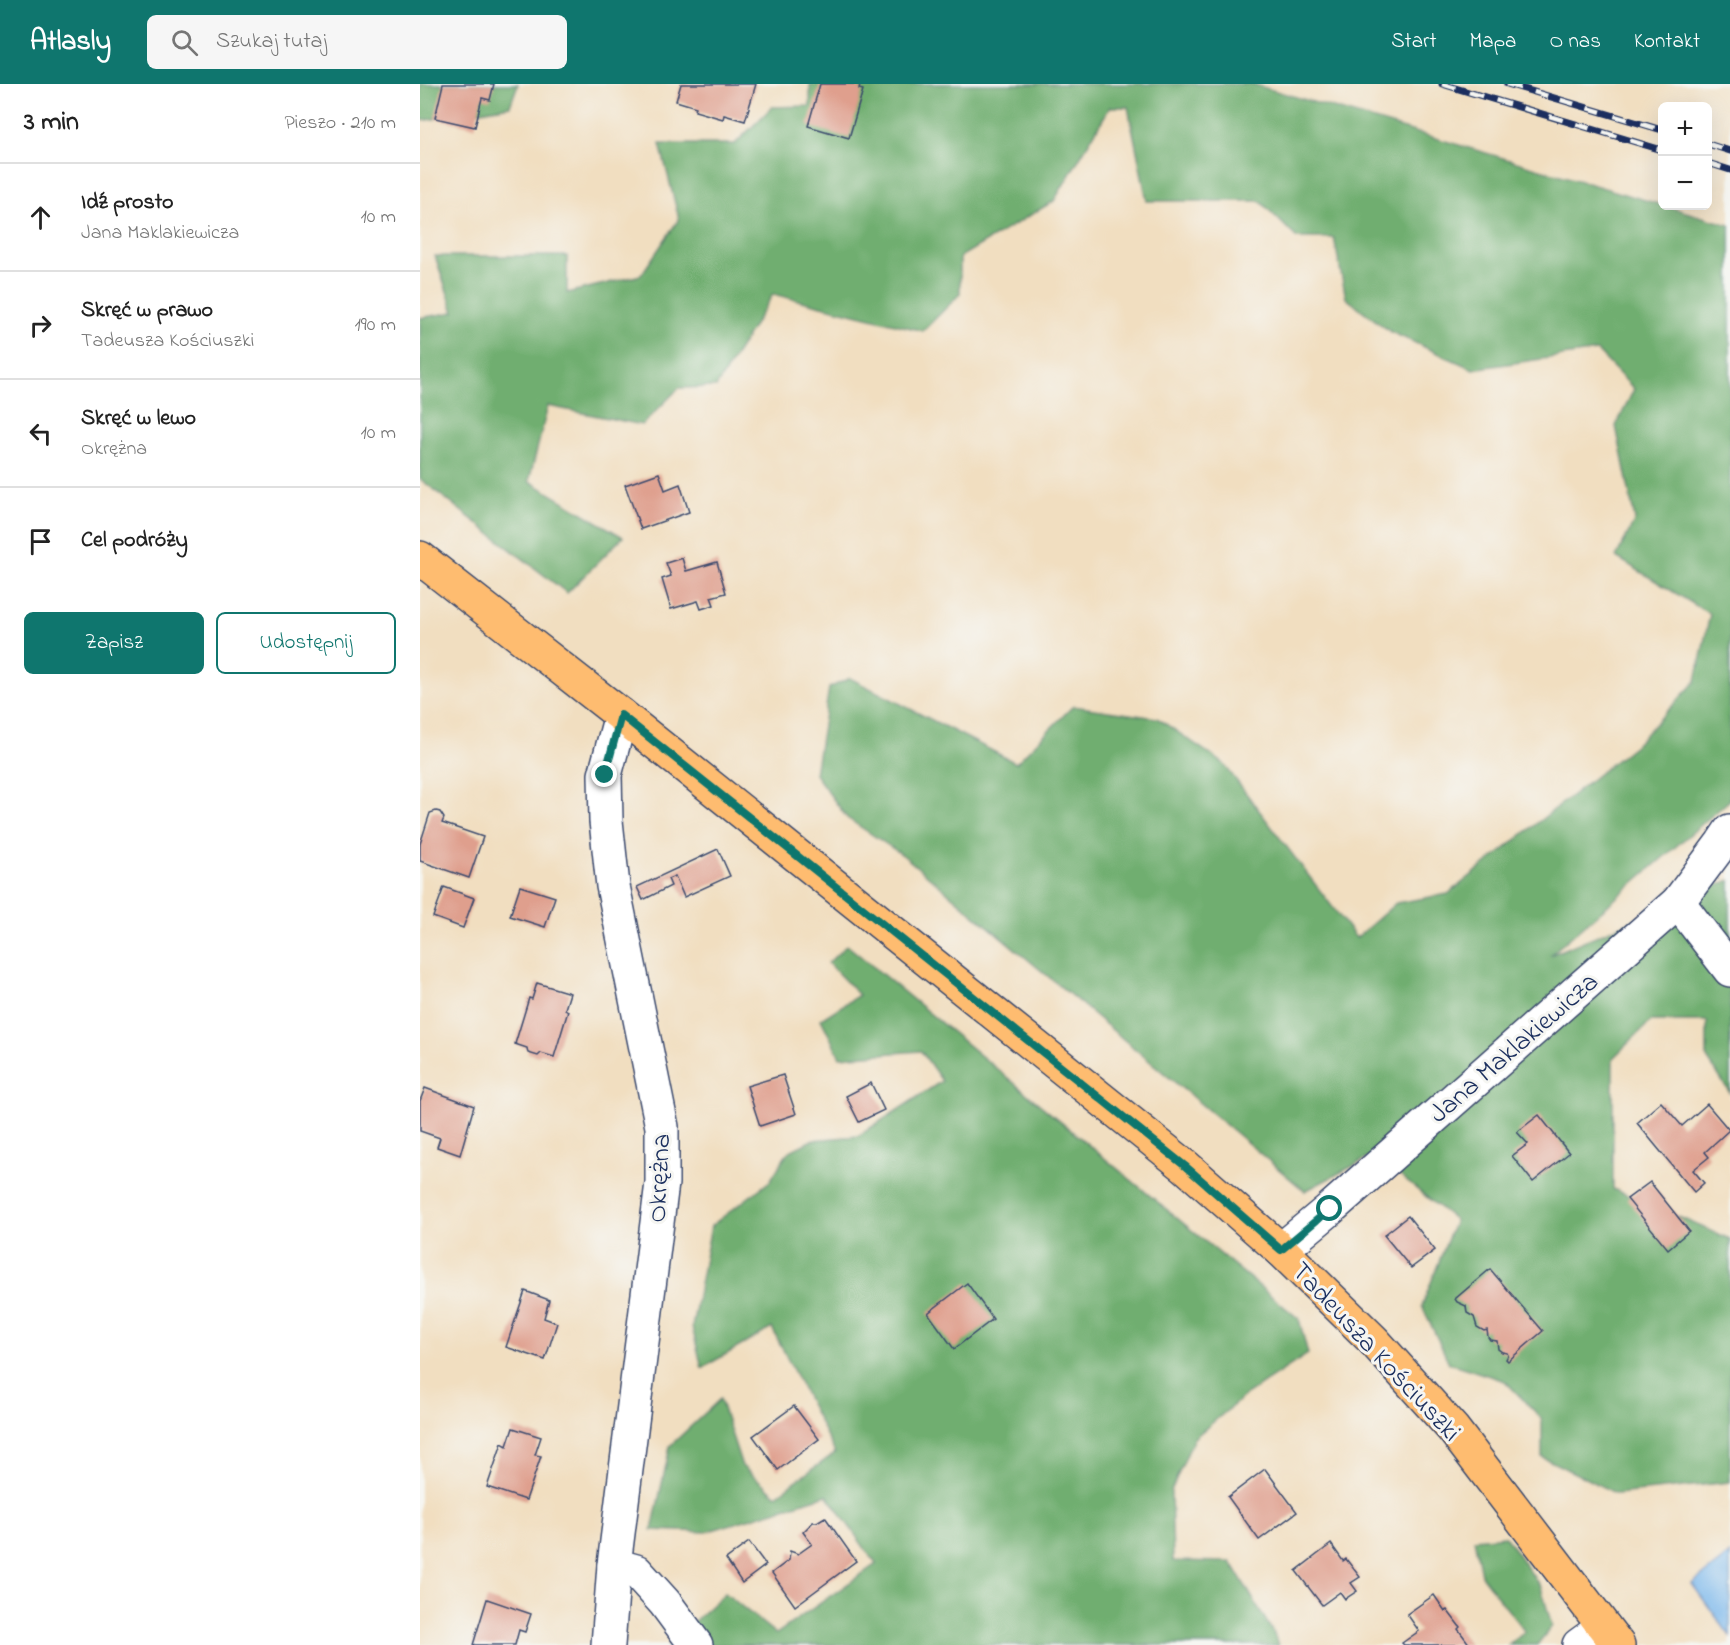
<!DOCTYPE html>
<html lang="pl">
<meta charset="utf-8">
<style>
:root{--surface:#fff;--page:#f6f6f6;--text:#222;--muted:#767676;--line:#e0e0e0;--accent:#0f766e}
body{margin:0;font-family:"Indie Flower",sans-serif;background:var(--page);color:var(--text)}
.controls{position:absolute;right:18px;top:18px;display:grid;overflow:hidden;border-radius:9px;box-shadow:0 6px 24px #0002}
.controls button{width:54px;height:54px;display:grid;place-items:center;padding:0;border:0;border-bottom:2px solid var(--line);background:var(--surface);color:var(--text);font:30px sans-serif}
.stop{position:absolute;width:18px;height:18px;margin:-14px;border:4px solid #0f766e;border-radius:50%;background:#fff}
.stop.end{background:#0f766e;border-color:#fff;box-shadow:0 2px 6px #0008}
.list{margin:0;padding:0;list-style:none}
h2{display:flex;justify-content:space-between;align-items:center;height:78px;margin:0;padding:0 24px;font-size:26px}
h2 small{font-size:20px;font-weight:400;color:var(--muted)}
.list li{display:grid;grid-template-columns:39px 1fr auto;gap:18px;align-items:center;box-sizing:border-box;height:108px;padding:0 24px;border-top:2px solid var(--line)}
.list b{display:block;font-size:22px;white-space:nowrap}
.list p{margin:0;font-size:20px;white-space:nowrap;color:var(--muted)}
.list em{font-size:20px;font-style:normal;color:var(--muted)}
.actions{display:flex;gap:12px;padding:18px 24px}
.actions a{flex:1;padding:14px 0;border:2px solid var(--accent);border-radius:9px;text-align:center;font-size:21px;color:var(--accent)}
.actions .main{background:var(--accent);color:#fff}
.icon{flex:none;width:33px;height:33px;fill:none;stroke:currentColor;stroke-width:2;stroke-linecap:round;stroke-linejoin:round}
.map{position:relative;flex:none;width:1310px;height:1561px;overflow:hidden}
header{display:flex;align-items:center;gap:36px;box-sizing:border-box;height:84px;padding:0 30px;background:var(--accent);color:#fff}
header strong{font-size:28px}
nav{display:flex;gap:33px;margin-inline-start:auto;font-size:21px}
.search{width:420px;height:54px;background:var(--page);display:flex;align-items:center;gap:15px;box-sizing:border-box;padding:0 21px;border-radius:9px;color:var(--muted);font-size:22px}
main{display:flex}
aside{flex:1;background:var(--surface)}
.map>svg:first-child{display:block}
</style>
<header>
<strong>Atlasly</strong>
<div class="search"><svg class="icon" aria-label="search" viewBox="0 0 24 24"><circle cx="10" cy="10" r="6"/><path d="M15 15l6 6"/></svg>Szukaj tutaj</div>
<nav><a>Start</a><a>Mapa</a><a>O nas</a><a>Kontakt</a></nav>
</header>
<main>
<aside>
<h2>3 min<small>Pieszo · 210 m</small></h2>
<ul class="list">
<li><svg class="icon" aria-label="ahead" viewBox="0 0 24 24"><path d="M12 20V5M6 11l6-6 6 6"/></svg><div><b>Idź prosto</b><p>Jana Maklakiewicza</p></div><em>10 m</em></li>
<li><svg class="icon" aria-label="right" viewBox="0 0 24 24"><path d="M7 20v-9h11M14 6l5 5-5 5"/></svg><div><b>Skręć w prawo</b><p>Tadeusza Kościuszki</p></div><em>190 m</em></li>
<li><svg class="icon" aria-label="left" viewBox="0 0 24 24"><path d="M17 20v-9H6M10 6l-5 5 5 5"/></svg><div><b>Skręć w lewo</b><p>Okrężna</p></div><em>10 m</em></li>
<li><svg class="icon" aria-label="arrive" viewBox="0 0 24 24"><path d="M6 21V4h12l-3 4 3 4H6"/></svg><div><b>Cel podróży</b></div></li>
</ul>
<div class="actions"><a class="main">Zapisz</a><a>Udostępnij</a></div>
</aside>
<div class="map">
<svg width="1310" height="1561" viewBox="0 0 1310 1561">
<rect width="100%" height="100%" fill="#f6f6f2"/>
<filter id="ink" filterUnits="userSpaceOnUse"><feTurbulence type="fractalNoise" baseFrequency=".0167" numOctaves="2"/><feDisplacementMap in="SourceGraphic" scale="12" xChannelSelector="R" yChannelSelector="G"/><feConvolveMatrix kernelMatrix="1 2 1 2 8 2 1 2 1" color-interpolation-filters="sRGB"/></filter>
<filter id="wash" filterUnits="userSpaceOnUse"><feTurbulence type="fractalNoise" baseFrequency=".008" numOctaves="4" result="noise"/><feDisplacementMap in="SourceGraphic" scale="24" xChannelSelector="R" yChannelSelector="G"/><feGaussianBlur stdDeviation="1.35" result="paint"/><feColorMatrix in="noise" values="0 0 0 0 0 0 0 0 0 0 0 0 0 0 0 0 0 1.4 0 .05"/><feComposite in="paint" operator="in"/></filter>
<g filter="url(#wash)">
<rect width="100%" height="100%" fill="#f1dec0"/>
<g fill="#6fae6f" stroke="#456e66" stroke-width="1.5">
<path d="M 0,0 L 98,0 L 90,22 L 0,37 Z"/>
<path d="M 390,0 L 832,0 L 1310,141 L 1310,716 L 1130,871 L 1310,796 L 1310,1009 L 1287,974 L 1287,937 L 1231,937 L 1193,974 L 1193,1105 L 1310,1155 L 1310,1398 L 1197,1410 L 1122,1373 L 1122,1335 L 1085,1297 L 1029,1279 L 1002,1222 L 1035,1136 L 954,1071 L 885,1107 L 484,772 L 427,734 L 395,690 L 409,604 L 430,594 L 596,679 L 653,622 L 737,634 L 803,679 L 936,854 L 976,819 L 1028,810 L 1215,661 L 1276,597 L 1290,530 L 1196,473 L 1215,436 L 1196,342 L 1214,305 L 1177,267 L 1053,285 L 971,248 L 926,214 L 914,154 L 877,154 L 840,117 L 727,117 L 708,23 L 690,23 L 634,117 L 540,173 L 540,210 L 503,247 L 353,210 L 296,303 L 259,304 L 222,341 L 128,322 L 109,397 L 203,453 L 147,509 L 0,395 L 0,234 L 34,228 L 15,172 L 147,172 L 147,209 L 221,191 L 259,135 L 240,60 L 315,60 L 352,23 L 390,22 Z"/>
<path d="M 427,861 L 879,1235 L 888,1270 L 827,1310 L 774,1354 L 751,1407 L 753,1477 L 811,1478 L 854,1550 L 858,1561 L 248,1561 L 305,1509 L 356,1550 L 456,1480 L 407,1411 L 286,1448 L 232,1446 L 250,1362 L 300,1315 L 322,1382 L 356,1411 L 415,1369 L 352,1244 L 282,1284 L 272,1243 L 291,1142 L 350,1097 L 368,1068 L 392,1056 L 438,1052 L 522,997 L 501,967 L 420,973 L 401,935 L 439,911 L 408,879 Z"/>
<path d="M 1085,1452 L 1121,1503 L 1132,1542 L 1117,1561 L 1088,1561 L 1105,1548 L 1061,1491 L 1054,1455 Z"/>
</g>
<path fill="#7ab7ec" stroke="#4a73a5" stroke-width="1.5" d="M 1310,1470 L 1310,1552 L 1272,1500 Z"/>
<g id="blocks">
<g fill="#df9f8d">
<path d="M 23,0 L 74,0 L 70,16 L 62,14 L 55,43 L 15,34 Z"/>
<path d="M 261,0 L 336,0 L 325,37 L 304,31 L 303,35 L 275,27 L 276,23 L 256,17 Z"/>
<path d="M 400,0 L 440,0 L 439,5 L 443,6 L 429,54 L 388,42 Z"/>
<path d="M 239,389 L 245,406 L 260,400 L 269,428 L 221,445 L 205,401 Z"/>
<path d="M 262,474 L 266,487 L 297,478 L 306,509 L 291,513 L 294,521 L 281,525 L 278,517 L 251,525 L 242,495 L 251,492 L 246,479 Z"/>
<path d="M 16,727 L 20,728 L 24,734 L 22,739 L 63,753 L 49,794 L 0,777 L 0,760 L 10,729 Z"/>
<path d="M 298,765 L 310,792 L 264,813 L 255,792 L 248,795 L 251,802 L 223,816 L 217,803 Z"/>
<path d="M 100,802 L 135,813 L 125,843 L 90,832 Z"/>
<path d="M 24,803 L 54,814 L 43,844 L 13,833 Z"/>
<path d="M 117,899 L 150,909 L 145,925 L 148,927 L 134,973 L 121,969 L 118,972 L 108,969 L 107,964 L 95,960 L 109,914 L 112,915 Z"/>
<path d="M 363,991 L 376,1030 L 340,1042 L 327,1002 Z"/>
<path d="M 451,999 L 464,1026 L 439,1038 L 426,1012 Z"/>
<path d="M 5,1004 L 54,1022 L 40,1071 L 17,1063 L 20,1054 L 0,1047 L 0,1017 Z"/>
<path d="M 1241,1018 L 1262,1042 L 1287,1020 L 1309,1046 L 1285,1068 L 1289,1073 L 1273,1086 L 1284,1099 L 1274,1108 L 1217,1039 Z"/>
<path d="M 1119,1031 L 1149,1069 L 1113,1098 L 1092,1072 L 1108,1060 L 1097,1048 Z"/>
<path d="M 1230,1098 L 1269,1147 L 1248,1165 L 1207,1115 Z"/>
<path d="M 988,1132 L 1015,1166 L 991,1184 L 964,1151 Z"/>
<path d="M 1070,1185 L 1123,1247 L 1088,1277 L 1086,1275 L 1088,1271 L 1087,1269 L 1082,1268 L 1078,1265 L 1077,1257 L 1070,1256 L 1068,1253 L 1067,1246 L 1064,1247 L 1057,1243 L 1054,1233 L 1047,1229 L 1046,1222 L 1037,1218 L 1035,1215 Z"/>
<path d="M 547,1199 L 573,1235 L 534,1265 L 508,1229 Z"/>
<path d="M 105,1207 L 129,1216 L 124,1234 L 137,1239 L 125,1276 L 86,1263 Z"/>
<path d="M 374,1322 L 399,1355 L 358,1386 L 333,1352 Z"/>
<path d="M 93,1344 L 121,1353 L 115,1371 L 121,1372 L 106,1416 L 67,1403 L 82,1359 L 87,1362 Z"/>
<path d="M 845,1385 L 877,1428 L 839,1456 L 808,1413 Z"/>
<path d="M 405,1433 L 436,1477 L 375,1522 L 352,1489 L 369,1476 L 370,1467 L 378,1470 L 392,1460 L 383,1448 L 393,1438 L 397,1438 Z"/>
<path d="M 329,1458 L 346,1481 L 322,1499 L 306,1475 Z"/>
<path d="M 911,1460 L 923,1477 L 926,1475 L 940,1493 L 931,1499 L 937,1507 L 925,1515 L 920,1508 L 902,1521 L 876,1487 Z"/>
<path d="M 1014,1511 L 1025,1527 L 1027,1526 L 1040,1543 L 1038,1545 L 1050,1561 L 984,1561 L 982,1559 L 999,1547 L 987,1530 Z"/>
<path d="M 67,1515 L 111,1530 L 105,1548 L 99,1546 L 95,1561 L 53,1561 Z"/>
</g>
</g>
</g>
<g filter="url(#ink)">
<use href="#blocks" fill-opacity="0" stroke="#3b496d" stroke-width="1.5"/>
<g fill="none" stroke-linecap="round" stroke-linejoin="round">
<g stroke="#3b496d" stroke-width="36">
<g id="minor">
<path d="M 1258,818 L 1310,886"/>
<path d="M 861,1166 L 910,1125 L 1258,818 L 1302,759 L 1310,747"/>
<path d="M 194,1481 L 216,1487 L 245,1519 L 276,1561"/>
<path d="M 188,1561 L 194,1481 L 242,1099 L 242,1043 L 193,802 L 186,737 L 185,691 L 201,631"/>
<path d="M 1159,1561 L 1184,1543"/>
</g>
</g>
<g stroke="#3b496d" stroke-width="36">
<path id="major" d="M 0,474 L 201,631 L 765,1082 L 861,1166 L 954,1257 L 1033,1345 L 1198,1561"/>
</g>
<use href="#minor" stroke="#fff" stroke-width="33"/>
<use href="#major" stroke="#febc70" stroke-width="33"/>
<g stroke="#1b2f5e" stroke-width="7">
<g id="rail">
<path d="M 1022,0 L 1242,66"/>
<path d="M 1087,0 L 1242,46"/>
<path d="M 1288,60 L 1310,67"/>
<path d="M 1288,79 L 1310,86"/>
</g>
</g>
<use href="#rail" stroke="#f6f6f2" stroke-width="4.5" stroke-dasharray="14" stroke-linecap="butt"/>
</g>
</g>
<g fill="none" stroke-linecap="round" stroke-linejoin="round" filter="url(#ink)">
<path stroke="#0f766e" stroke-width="8" d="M 185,691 L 201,631 L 765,1082 L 861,1166 L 910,1125"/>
</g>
<g text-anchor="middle" stroke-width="6" stroke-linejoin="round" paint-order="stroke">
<g font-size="27" fill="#1b2f5e" stroke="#f6f6f2">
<text transform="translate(1093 963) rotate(-41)" y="9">Jana Maklakiewicza</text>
<text transform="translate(238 1094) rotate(-87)" y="9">Okrężna</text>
<text transform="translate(957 1267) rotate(47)" y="9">Tadeusza Kościuszki</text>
</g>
</g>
</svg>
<div class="controls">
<button>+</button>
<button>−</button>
</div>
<div class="stop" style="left:910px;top:1125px"></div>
<div class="stop end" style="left:185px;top:691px"></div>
</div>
</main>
